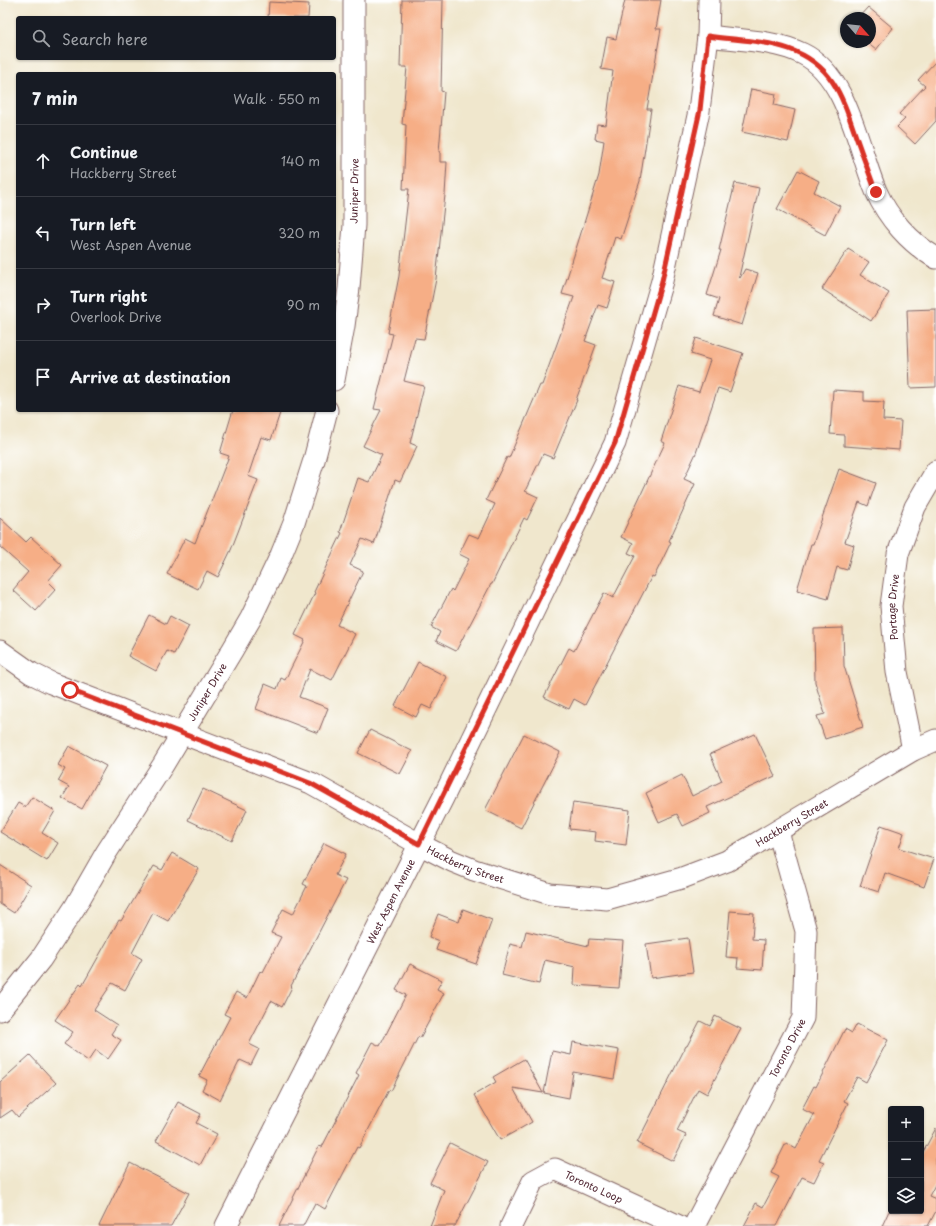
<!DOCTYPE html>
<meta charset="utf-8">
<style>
:root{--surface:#171b24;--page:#20242c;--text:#f1f3f6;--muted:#9ea1a6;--line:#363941}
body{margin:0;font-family:"Playpen Sans",sans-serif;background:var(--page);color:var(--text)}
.controls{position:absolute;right:12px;bottom:12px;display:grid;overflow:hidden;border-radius:4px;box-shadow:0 1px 3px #0004}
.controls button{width:36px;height:36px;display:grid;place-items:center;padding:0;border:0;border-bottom:1px solid var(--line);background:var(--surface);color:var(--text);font:20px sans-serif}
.compass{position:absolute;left:840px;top:12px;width:36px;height:36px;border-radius:50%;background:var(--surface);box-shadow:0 1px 3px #0004;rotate:117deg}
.stop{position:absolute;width:12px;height:12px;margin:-9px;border:3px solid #d93025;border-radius:50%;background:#fff}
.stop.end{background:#d93025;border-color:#fff;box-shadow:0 1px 4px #0008}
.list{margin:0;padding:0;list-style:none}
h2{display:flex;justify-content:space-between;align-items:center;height:52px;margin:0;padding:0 16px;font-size:17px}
h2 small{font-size:13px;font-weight:400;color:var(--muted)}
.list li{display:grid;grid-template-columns:26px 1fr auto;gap:12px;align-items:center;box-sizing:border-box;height:72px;padding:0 16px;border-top:1px solid var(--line)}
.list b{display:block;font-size:15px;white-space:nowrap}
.list p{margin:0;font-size:13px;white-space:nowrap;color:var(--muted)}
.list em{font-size:13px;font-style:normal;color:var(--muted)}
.icon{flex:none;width:22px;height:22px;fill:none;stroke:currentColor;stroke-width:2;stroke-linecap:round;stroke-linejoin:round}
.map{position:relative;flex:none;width:936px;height:1226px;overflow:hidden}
.search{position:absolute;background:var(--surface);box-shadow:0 1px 3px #0004;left:16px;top:16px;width:320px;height:44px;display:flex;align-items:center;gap:10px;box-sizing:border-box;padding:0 14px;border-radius:4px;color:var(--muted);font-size:15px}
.panel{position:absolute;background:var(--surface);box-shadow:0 1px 3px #0004;left:16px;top:72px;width:320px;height:340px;border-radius:4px}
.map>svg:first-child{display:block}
</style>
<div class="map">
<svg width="936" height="1226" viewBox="0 0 936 1226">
<rect width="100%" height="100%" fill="#fff"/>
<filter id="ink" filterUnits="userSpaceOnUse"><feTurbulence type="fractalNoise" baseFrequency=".025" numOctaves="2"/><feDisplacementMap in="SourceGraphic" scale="8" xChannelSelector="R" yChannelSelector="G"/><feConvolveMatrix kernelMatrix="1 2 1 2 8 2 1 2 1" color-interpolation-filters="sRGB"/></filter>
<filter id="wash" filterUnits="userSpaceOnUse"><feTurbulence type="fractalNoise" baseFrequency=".012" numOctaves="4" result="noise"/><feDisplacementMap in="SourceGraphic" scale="16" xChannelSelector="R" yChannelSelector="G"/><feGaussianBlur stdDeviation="0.9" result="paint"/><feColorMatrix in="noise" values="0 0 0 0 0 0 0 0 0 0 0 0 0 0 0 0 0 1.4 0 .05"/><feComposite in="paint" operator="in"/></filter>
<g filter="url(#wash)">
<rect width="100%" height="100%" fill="#f0e7cd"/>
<g id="blocks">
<g fill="#f6ae86">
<path d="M 402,0 L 443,0 L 441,91 L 444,92 L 439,152 L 440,152 L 440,162 L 447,162 L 445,195 L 436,279 L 424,339 L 415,338 L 404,381 L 424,386 L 410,443 L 417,446 L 400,482 L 395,480 L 374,544 L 362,539 L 350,565 L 363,571 L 337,625 L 355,634 L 332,680 L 310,669 L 299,697 L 328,708 L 318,733 L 256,709 L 265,684 L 277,689 L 281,678 L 285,680 L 305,640 L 295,635 L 315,593 L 314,592 L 342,533 L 340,532 L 358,478 L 369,482 L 382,455 L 363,446 L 381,410 L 374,409 L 393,334 L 388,333 L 399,276 L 409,189 L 403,189 L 406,125 L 402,124 L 407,67 L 400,67 Z"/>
<path d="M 625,0 L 661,0 L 656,29 L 661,29 L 647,109 L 651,109 L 640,181 L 621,239 L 615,237 L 602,278 L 615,282 L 607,308 L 598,305 L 585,341 L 596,345 L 576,400 L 577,400 L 553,458 L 543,454 L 525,491 L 538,497 L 527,520 L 524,518 L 492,584 L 491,584 L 456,651 L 436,641 L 440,632 L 431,627 L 451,589 L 453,591 L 469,559 L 459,554 L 469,534 L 479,538 L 495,504 L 486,500 L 507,457 L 509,458 L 540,385 L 542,385 L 574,297 L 562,294 L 599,175 L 604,141 L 595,139 L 597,124 L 606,125 L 613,71 L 601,69 L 607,37 L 616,39 Z"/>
<path d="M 269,2 L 309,4 L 308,18 L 268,18 Z"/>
<path d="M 868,7 L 893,28 L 876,50 L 866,42 L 870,42 L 870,18 L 858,18 Z"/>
<path d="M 936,61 L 936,121 L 915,144 L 897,127 L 905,119 L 899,114 L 925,86 L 918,80 Z"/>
<path d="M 751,89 L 776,94 L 774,105 L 795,110 L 788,142 L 742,132 Z"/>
<path d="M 798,170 L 819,181 L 814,192 L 840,206 L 825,235 L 777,209 Z"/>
<path d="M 735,183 L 759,188 L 739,277 L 740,278 L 745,269 L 758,273 L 742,325 L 714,316 L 719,299 L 707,295 L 721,250 L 719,250 Z"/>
<path d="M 848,249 L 869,262 L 860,275 L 889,293 L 871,321 L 822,289 Z"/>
<path d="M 936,309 L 936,387 L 910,388 L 907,310 Z"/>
<path d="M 696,338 L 743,353 L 730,392 L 718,388 L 696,453 L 684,479 L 695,484 L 669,541 L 671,542 L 654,577 L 652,576 L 585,705 L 574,699 L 569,709 L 544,697 L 569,648 L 574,651 L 604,593 L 613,598 L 635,556 L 628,553 L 633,543 L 621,537 L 665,443 L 661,441 L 679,386 L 699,392 L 710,360 L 691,354 Z"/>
<path d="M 833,390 L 864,392 L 864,401 L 884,402 L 883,420 L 901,421 L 899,450 L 844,446 L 844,435 L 830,434 Z"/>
<path d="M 233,410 L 281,410 L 271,440 L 261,437 L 248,476 L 258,480 L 231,550 L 218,577 L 207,571 L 198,589 L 167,574 L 185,538 L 195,543 L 229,456 L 220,453 Z"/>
<path d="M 839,469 L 876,483 L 868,506 L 859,502 L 845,542 L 854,545 L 847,570 L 837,567 L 828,599 L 797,590 L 811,544 L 813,544 Z"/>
<path d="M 0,518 L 26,542 L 31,537 L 62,565 L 48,581 L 56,589 L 36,611 L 13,590 L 28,572 L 0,547 Z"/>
<path d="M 149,615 L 166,624 L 170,616 L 189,626 L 174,654 L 167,651 L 156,671 L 128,656 Z"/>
<path d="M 843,628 L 844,666 L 863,727 L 825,739 L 817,716 L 825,714 L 815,682 L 814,629 Z"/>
<path d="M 418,662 L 447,677 L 431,709 L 422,705 L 416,717 L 395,706 Z"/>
<path d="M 370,730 L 412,751 L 400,774 L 358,753 Z"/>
<path d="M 524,734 L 560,752 L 521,828 L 485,810 Z"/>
<path d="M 755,734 L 775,776 L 707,807 L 710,813 L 683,826 L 677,814 L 659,822 L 646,793 L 682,775 L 692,796 L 722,781 L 710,754 Z"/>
<path d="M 69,746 L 106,766 L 82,809 L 62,798 L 69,787 L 58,781 L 65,769 L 58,765 Z"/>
<path d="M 203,789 L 247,810 L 232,841 L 188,820 Z"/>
<path d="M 32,797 L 55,811 L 42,833 L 58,843 L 47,861 L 0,832 L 18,803 L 25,807 Z"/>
<path d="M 573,802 L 630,810 L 626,845 L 595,841 L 596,832 L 569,829 Z"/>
<path d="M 881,825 L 904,833 L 899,848 L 934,859 L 924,887 L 885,873 L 879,892 L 860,886 Z"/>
<path d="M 324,843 L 346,854 L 335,875 L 346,880 L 291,986 L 292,987 L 282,1007 L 271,1001 L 249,1044 L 259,1049 L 251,1065 L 240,1060 L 220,1100 L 202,1090 L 207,1080 L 199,1076 L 230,1017 L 224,1014 L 236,992 L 247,998 L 260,971 L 263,972 L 281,937 L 271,933 L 283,909 L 293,914 L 307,886 L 303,884 Z"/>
<path d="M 172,853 L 199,869 L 168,921 L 153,913 L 132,953 L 142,959 L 125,990 L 112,983 L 94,1010 L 117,1025 L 111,1034 L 121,1040 L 108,1059 L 96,1050 L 88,1061 L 64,1044 L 73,1032 L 55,1020 L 80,984 L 82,986 L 119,920 L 121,921 L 154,866 L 162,870 Z"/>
<path d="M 0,865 L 31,885 L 14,913 L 0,904 Z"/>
<path d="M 463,909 L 492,920 L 476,964 L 436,950 L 439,941 L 429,937 L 438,914 L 459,922 Z"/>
<path d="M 730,911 L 754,913 L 752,939 L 764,940 L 762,970 L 737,968 L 738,958 L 726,957 Z"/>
<path d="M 526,931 L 588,946 L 589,939 L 623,941 L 619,988 L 574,985 L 575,967 L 545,960 L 539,984 L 502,975 L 510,944 L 522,947 Z"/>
<path d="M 688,938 L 693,972 L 651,978 L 646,944 Z"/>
<path d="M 410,964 L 442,980 L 437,989 L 444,993 L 420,1038 L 418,1037 L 391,1091 L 389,1090 L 359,1148 L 357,1147 L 325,1209 L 315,1203 L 303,1226 L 279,1226 L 319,1146 L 322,1147 L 359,1075 L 356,1073 L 372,1042 L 380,1046 L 406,995 L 396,990 Z"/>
<path d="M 715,1016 L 741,1029 L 707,1094 L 698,1089 L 677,1131 L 686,1135 L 673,1161 L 637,1143 L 686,1046 L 687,1046 L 700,1021 L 710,1026 Z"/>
<path d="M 857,1024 L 888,1040 L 866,1082 L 857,1077 L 844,1101 L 848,1103 L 819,1160 L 824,1162 L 814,1182 L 802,1177 L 777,1226 L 744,1226 L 756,1203 L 763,1207 L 779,1177 L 771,1173 L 786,1143 L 796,1149 L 814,1115 L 802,1109 L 814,1086 L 816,1087 L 845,1029 L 852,1033 Z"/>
<path d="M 573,1042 L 619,1050 L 614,1079 L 573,1072 L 569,1098 L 544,1093 L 552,1051 L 571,1055 Z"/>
<path d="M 30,1055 L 56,1083 L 18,1117 L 12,1110 L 0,1118 L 0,1082 Z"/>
<path d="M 524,1059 L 543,1093 L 513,1088 L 532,1122 L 500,1140 L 474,1095 L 496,1082 L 493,1077 Z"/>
<path d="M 178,1102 L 201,1114 L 196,1123 L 217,1134 L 200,1165 L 156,1141 Z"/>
<path d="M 936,1128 L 936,1183 L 929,1196 L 936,1199 L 936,1211 L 928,1226 L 882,1226 L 889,1211 L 921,1211 L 921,1156 Z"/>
<path d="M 450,1143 L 488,1162 L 455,1226 L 430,1226 L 444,1190 L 430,1183 Z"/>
<path d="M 130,1163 L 189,1193 L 171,1226 L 99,1226 Z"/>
</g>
</g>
</g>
<g filter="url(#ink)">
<use href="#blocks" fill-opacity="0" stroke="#846564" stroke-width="1"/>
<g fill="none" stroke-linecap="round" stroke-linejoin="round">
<g stroke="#846564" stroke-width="23">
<g id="minor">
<path d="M 708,36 C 739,40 774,40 803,54 C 848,76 858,149 876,191 C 888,218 910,243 936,258"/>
<path d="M 334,380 L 344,326 L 349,288 L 354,225 L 354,0"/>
<path id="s1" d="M 0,651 L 31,673 L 51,683 L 311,783 L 419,844 L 452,861 L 474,870 L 550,894 L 607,899 L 682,878 L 727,861 L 913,750 L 936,740"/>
<path id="s2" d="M 913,750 L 897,672 L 891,606 L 898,554 L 915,507 L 936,471"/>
<path id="s3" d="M 0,1010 L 41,959 L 75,907 L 106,853 L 163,765 L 233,649 L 251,618 L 281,555 L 294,523 L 314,460 L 327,410"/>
<path id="s4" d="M 226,1226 L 443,798 L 615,443 L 662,281 L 699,111 L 708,36 L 709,0"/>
<path id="s5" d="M 511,1226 L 533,1181 L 555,1169 L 679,1226"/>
<path id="s6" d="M 694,1226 L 803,1018 L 806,931 L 778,831"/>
</g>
</g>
<use href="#minor" stroke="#fff" stroke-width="21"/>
</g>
</g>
<g fill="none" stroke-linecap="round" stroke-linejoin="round" filter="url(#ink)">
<path stroke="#d93025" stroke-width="5" d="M 70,690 L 310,783 L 419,844 L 615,443 L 662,281 L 700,110 L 708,36 C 734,40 764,40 789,49 C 832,64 842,96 855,134 C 862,154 869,173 876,192"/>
</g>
<g text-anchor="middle" stroke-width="3.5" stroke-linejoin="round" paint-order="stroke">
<g font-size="10" fill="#4a1f2b" stroke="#fff">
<text transform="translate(354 191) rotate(-89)" y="4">Juniper Drive</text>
<text dy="4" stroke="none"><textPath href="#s2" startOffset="145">Portage Drive</textPath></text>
<text dy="4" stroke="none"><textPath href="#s3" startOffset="380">Juniper Drive</textPath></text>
<text dy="4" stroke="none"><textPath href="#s1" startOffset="862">Hackberry Street</textPath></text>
<text dy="4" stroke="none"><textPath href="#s1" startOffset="514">Hackberry Street</textPath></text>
<text dy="4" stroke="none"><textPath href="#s4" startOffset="364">West Aspen Avenue</textPath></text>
<text dy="4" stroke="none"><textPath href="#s6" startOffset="201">Toronto Drive</textPath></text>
<text dy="4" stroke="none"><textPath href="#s5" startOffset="118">Toronto Loop</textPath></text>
</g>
</g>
</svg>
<div class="controls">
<button>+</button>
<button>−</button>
<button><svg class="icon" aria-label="layers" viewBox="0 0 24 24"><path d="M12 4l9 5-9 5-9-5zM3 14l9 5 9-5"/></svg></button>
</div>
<svg class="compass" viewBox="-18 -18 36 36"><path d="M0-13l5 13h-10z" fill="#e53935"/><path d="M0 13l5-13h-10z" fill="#9ea1a6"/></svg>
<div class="stop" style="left:70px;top:690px"></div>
<div class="stop end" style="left:876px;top:192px"></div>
<div class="search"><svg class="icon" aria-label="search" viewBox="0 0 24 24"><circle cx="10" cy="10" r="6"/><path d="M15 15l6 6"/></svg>Search here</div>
<section class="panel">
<h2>7 min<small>Walk · 550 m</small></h2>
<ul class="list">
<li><svg class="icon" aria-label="ahead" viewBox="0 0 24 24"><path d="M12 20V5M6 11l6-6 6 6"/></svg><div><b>Continue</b><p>Hackberry Street</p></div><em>140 m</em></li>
<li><svg class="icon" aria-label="left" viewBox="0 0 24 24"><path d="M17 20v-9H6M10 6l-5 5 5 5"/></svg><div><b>Turn left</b><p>West Aspen Avenue</p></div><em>320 m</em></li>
<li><svg class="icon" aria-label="right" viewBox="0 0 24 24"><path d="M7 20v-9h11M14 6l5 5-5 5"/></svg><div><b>Turn right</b><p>Overlook Drive</p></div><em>90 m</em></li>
<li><svg class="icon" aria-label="arrive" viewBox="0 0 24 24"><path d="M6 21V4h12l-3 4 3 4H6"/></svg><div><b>Arrive at destination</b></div></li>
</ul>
</section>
</div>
